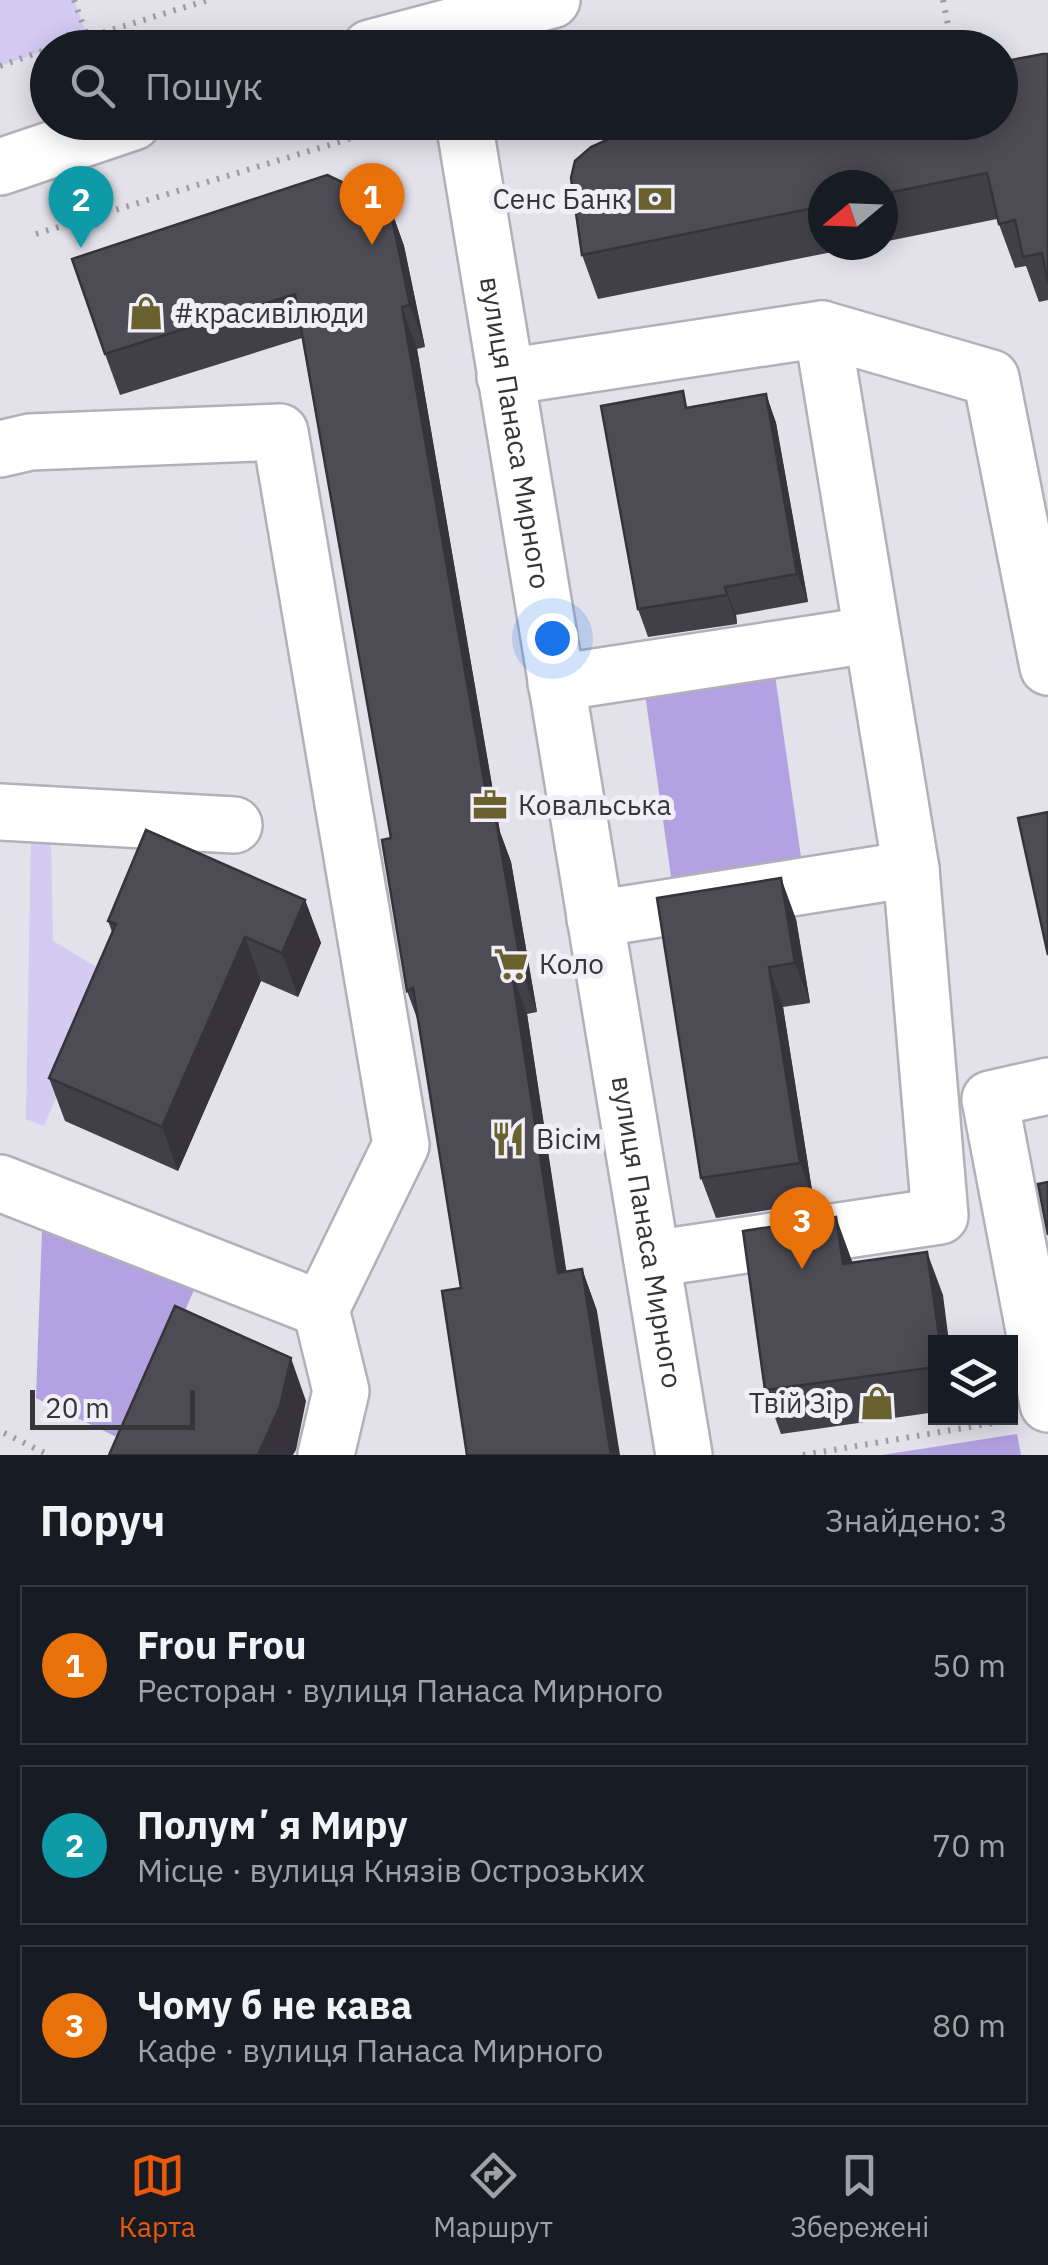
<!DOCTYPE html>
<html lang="uk">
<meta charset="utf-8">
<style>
:root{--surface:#171b24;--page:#20242c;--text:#f1f3f6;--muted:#9ea1a6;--line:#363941;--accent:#ea580c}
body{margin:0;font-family:"IBM Plex Sans",sans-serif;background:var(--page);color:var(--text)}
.controls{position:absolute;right:30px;bottom:30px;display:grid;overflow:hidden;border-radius:0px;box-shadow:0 5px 25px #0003}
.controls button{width:90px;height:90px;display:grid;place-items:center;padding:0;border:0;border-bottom:2px solid var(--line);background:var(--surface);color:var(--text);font:50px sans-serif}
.compass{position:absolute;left:808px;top:170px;width:90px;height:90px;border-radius:50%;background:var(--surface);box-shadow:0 5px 25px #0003;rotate:251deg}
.scale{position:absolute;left:30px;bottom:25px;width:165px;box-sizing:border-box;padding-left:10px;border:5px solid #363639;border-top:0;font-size:28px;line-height:35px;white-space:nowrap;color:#363639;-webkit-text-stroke:8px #f0eef7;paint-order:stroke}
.you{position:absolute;left:552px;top:638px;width:35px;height:35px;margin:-25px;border:8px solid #fff;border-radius:50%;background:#1a73e8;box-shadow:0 0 0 15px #1a73e833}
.badge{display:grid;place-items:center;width:65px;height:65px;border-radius:50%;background:var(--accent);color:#fff;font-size:32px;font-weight:700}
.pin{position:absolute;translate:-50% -82px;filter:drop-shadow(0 2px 5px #0008)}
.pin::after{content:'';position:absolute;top:52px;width:35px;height:30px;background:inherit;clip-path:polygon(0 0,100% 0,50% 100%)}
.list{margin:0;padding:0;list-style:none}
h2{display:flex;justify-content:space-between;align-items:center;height:130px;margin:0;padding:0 40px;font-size:42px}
h2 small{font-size:32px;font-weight:400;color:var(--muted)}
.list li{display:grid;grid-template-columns:65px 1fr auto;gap:30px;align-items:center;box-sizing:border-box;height:160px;margin:0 20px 20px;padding:0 20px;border:2px solid var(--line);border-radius:0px}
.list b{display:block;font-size:38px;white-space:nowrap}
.list p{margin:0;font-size:32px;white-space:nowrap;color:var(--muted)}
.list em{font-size:32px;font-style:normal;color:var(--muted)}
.icon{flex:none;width:55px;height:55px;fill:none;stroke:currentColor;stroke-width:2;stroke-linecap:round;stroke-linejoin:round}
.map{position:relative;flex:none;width:1048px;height:1455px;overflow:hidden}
.search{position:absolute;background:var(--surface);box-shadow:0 5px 25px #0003;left:30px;right:30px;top:30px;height:110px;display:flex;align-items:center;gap:25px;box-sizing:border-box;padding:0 35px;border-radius:55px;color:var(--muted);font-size:38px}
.sheet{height:670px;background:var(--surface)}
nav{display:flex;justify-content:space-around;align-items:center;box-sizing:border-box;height:140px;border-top:2px solid var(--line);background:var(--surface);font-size:28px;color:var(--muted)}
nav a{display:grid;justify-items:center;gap:5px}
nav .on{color:var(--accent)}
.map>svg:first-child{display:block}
</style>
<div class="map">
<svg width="1048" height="1455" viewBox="0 0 1048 1455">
<rect width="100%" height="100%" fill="#e3e1ea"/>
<g fill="#d4cbf3">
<path d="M 0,0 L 74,0 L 87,36 L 0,66 Z"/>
<path d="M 31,835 L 51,837 L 53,941 L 108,974 L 44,1126 L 26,1119 Z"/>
</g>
<g fill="#b2a2e1">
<path d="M 775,675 L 803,871 L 673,890 L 645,694 Z"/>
<path d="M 42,1230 L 194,1290 L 127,1442 L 36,1398 Z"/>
<path d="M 1017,1434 L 1021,1455 L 882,1455 Z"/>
</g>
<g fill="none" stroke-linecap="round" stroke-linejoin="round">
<g stroke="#b2b0b9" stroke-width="60">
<g id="minor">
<path id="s1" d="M 464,122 L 684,1455"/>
<path d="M 505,377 L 822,329 L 991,378 L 1048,667"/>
<path d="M 0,449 L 30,442 L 280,432 L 401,1145 L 321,1309 L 341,1391 L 326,1455"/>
<path d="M 556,683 L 869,635"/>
<path d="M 0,812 L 234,825"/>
<path d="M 595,919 L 911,869"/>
<path d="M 1048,1086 L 990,1099 L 1048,1404"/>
<path d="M 0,1183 L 321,1309"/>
<path d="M 652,1259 L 940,1216 L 911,869 L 822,329"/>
</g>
</g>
<g stroke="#b2b0b9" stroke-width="60">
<g id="major">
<path d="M 370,48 L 552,0"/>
<path d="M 0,167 L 133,122"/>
</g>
</g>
<g stroke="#9e9da3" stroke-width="6" stroke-dasharray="2.5 8" stroke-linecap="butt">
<path d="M 74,0 L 87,36"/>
<path d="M 943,0 L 948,25"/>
<path d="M 53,48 L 208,0"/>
<path d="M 0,66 L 48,49"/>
<path d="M 36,234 L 405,122"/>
<path d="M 4,1433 L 49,1455"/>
<path d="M 803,1455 L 994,1423"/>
</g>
<use href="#minor" stroke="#fff" stroke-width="55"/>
<use href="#major" stroke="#fff" stroke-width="55"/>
</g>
<g fill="#424047">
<path d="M 1048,54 L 1048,300 L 1039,302 L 1026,266 L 1015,268 L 997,219 L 883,242 L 883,185 L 823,185 L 823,245 L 867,245 L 598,299 L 582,255 Z"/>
<path d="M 389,204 L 404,246 L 425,347 L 417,349 L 500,832 L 511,862 L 537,1012 L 527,1014 L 566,1272 L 582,1269 L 597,1311 L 461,1288 L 418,1021 L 407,991 L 391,838 L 302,338 L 120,395 L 105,354 Z"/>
<path d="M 766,394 L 776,423 L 808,602 L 736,615 L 737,624 L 648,637 L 638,609 L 689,408 Z"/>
<path d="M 657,898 L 796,919 L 810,1003 L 783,1007 L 814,1203 L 716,1218 L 701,1178 Z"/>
<path d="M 305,900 L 321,943 L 298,997 L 261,981 L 178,1171 L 65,1121 L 49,1078 L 112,932 L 108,921 Z"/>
<path d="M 852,1263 L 943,1295 L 936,1342 L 936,1412 L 781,1434 L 765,1390 Z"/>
</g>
<g fill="#36343a">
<path d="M 389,204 L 404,246 L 425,347 L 410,305 Z"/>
<path d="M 402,307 L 417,349 L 500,832 L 511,862 L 537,1012 L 522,971 L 491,821 Z"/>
<path d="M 766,394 L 776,423 L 808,602 L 797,574 Z"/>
<path d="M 725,587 L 736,615 L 737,624 L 727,595 Z"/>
<path d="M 781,878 L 796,919 L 810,1003 L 795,963 Z"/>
<path d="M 305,900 L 321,943 L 298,997 L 282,953 Z"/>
<path d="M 245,937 L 261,981 L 178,1171 L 162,1127 Z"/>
<path d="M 769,967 L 783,1007 L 814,1203 L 800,1163 Z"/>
<path d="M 512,973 L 527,1014 L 573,1314 L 558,1273 Z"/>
<path d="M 836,1217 L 852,1261 L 859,1307 L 843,1264 Z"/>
<path d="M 927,1252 L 943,1295 L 949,1342 L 940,1342 Z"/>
<path d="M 582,1269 L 597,1311 L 620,1455 L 611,1455 Z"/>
<path d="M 291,1358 L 306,1401 L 296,1450 L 293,1455 L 258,1455 Z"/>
</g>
<g fill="#4d4b53" stroke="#36343a" stroke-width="2.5">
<path d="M 1043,54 L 1048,54 L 1048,283 L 1042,253 L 1023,257 L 1015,220 L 999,224 L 987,173 L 883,194 L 883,185 L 823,185 L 823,206 L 582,255 L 571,178 L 575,161 L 591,147 L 611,138 L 692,122 L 1000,122 L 1000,62 Z"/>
<path d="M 327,175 L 389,204 L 410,305 L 402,307 L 491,821 L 496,820 L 522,971 L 512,973 L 558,1273 L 582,1269 L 611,1455 L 467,1455 L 442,1291 L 461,1288 L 413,988 L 407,991 L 382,840 L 391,838 L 295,294 L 105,354 L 72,259 Z"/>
<path d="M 683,391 L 686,408 L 766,394 L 797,574 L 725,587 L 727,595 L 638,609 L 601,406 Z"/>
<path d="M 1048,812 L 1048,955 L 1018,818 Z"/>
<path d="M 146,830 L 305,900 L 282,953 L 245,937 L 162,1127 L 49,1078 L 116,924 L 108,921 Z"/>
<path d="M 781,878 L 795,963 L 769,967 L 800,1163 L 701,1178 L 657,898 Z"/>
<path d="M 1048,1182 L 1048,1235 L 1038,1184 Z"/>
<path d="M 836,1217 L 843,1264 L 927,1252 L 940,1342 L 936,1342 L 936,1367 L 765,1390 L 743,1231 Z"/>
<path d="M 175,1306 L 291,1358 L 280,1406 L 258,1455 L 109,1455 Z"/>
</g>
<defs>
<g id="bank-bare" transform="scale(2.7)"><path d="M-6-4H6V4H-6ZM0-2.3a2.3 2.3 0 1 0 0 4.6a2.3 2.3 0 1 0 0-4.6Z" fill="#6a622e" stroke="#f0eef7" stroke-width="2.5" paint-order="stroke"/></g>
<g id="shop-bare" transform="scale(2.7)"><path d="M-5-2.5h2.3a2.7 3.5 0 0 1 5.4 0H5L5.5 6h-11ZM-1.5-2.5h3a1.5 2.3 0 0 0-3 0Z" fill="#6a622e" stroke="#f0eef7" stroke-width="2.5" paint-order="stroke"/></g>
<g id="office-bare" transform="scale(2.7)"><path d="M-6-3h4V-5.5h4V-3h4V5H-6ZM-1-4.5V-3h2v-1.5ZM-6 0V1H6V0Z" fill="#6a622e" stroke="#f0eef7" stroke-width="2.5" paint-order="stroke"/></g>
<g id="supermarket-bare" transform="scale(2.7)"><path d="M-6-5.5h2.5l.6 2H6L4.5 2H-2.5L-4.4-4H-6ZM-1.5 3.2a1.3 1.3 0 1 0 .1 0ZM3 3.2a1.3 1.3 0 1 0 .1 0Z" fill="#6a622e" stroke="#f0eef7" stroke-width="2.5" paint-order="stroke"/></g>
<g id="restaurant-bare" transform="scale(2.7)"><path d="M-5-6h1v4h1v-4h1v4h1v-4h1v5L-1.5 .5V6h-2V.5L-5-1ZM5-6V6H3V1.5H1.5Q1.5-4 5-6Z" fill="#6a622e" stroke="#f0eef7" stroke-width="2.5" paint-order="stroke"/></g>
</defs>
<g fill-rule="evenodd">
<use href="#bank-bare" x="655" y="199"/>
<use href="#shop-bare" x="146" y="313"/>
<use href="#office-bare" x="490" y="805"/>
<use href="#supermarket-bare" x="511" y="964"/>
<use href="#restaurant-bare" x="508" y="1139"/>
<use href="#shop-bare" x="877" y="1403"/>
</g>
<g text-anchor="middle" stroke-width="10" stroke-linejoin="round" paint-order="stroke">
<g font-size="28" fill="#363639" stroke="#f0eef7" text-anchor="start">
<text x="627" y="209" text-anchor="end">Сенс Банк</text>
<text x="174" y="323">#красивілюди</text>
<text x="518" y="815">Ковальська</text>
<text x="539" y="974">Коло</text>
<text x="536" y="1149">Вісім</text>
<text x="849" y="1413" text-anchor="end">Твій Зір</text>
</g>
<g font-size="28" fill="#363639" stroke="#f0eef7">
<text dy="10" stroke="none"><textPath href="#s1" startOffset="315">вулиця Панаса Мирного</textPath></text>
<text dy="10" stroke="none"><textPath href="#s1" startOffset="1125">вулиця Панаса Мирного</textPath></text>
</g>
</g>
</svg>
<div class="controls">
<button><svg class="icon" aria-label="layers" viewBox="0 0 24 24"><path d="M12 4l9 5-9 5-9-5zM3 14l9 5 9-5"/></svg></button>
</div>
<svg class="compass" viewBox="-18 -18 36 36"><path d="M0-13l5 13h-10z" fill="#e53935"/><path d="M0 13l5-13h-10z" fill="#9ea1a6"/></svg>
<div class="scale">20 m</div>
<div class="you"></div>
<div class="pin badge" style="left:372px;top:245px;background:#e8710a">1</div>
<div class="pin badge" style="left:81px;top:248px;background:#0f9aa8">2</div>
<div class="pin badge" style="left:802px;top:1269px;background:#e8710a">3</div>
<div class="search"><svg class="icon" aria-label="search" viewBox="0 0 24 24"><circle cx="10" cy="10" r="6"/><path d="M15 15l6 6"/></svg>Пошук</div>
</div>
<section class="sheet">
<h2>Поруч<small>Знайдено: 3</small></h2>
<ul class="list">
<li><span class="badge" style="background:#e8710a">1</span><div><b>Frou Frou</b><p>Ресторан · вулиця Панаса Мирного</p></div><em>50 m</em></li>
<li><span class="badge" style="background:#0f9aa8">2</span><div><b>Полумʼя Миру</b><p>Місце · вулиця Князів Острозьких</p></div><em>70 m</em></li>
<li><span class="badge" style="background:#e8710a">3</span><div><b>Чому б не кава</b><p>Кафе · вулиця Панаса Мирного</p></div><em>80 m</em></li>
</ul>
</section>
<nav>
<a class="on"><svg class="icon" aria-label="map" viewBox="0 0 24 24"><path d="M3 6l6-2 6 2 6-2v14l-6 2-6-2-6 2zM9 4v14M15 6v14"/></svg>Карта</a>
<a><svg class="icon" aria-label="directions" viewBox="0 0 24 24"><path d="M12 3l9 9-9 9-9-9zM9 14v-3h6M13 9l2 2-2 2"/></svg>Маршрут</a>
<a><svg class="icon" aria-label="saved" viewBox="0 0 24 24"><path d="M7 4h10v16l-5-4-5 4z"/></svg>Збережені</a>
</nav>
